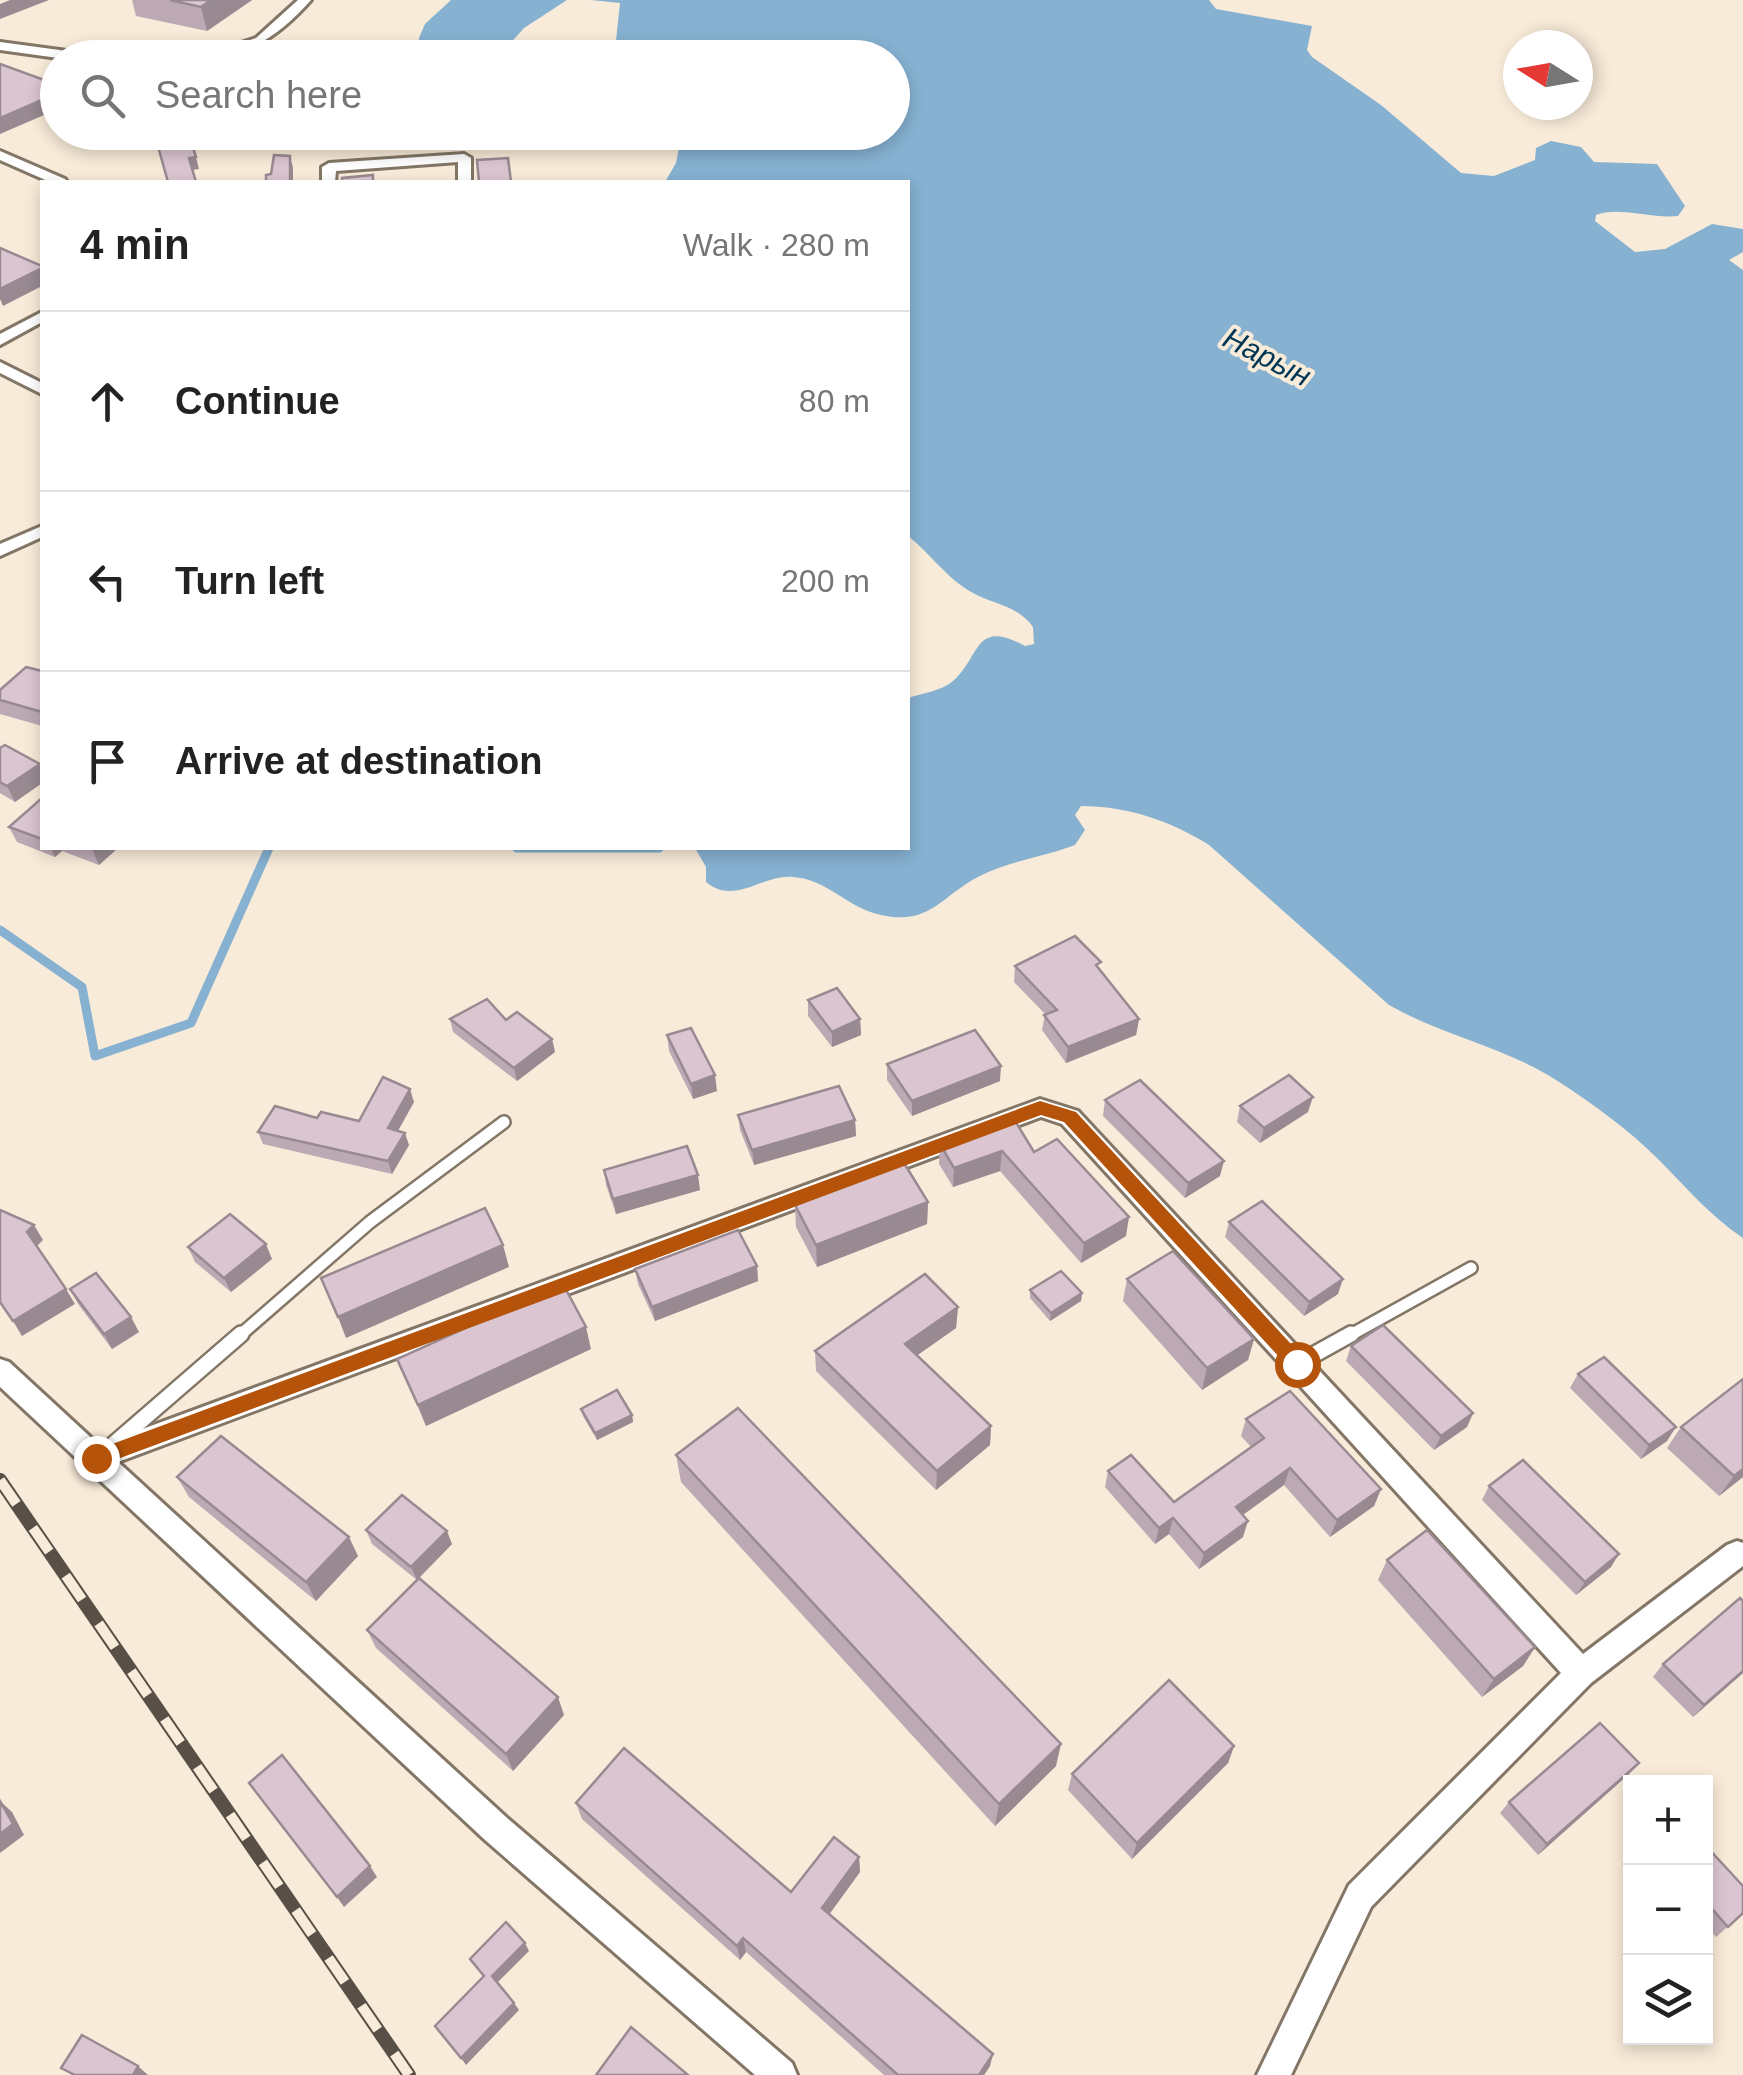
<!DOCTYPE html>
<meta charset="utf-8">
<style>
:root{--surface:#fff;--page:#f6f6f6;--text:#222;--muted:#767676;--line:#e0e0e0}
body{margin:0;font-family:Arial,sans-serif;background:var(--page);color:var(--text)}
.controls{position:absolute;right:30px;bottom:30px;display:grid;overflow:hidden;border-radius:0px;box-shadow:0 5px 15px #0003}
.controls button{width:90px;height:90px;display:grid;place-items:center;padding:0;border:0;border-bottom:2px solid var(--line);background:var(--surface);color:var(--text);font:50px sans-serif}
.compass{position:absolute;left:1503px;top:30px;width:90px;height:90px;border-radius:50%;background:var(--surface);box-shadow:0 5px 15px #0003;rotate:281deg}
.stop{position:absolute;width:30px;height:30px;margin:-22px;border:8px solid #b45309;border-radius:50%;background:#fff}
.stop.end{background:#b45309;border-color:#fff;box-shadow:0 2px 10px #0008}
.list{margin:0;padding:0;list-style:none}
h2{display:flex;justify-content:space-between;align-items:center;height:130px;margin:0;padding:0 40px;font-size:42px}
h2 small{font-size:32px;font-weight:400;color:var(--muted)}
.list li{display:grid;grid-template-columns:65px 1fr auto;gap:30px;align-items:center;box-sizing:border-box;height:180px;padding:0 40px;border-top:2px solid var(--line)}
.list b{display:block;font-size:38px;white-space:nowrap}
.list em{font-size:32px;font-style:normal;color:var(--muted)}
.icon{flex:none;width:55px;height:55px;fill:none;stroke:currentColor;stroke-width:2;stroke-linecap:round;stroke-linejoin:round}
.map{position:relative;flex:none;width:1743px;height:2075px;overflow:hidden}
.search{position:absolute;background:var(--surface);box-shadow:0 5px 15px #0003;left:40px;top:40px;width:870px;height:110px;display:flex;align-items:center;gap:25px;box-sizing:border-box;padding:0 35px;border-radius:55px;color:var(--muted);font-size:38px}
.panel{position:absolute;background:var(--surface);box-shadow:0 5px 15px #0003;left:40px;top:180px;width:870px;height:670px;border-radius:0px}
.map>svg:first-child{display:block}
</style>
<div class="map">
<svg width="1743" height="2075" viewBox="0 0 1743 2075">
<rect width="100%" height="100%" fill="#f9ebd9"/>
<g fill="#86b1d1">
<path d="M 451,0 L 567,0 L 524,28 L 498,57 L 419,57 L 419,38 L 425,24 Z"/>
<path d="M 591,0 L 1209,0 L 1216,9 L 1312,26 L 1307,50 L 1312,57 L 1381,105 L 1461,173 L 1494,176 L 1535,160 L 1536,148 L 1551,141 L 1581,147 L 1594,162 L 1657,164 L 1685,206 L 1678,216 C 1652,219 1618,206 1596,215 L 1595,221 L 1635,252 L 1665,249 L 1712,224 L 1743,229 L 1743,252 L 1729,260 L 1743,270 L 1743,1238 C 1710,1216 1686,1187 1659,1160 C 1629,1130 1592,1103 1556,1080 C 1505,1047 1443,1036 1389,1005 L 1209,845 C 1171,821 1127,806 1081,806 L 1075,815 L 1085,830 L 1075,845 C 1044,857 1009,861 980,876 C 941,895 930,928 877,914 C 846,906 826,879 793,877 C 762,874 735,906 706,882 L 706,867 L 695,848 L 908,848 L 908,698 C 923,693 941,691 953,681 C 981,656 974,618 1025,646 L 1034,644 L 1033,627 C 1017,605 995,605 973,593 C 947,579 931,554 908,536 L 908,182 L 665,182 L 676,163 L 682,133 L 892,132 L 892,58 L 692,57 L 693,49 L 688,47 C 665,55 636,66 615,50 L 620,3 Z"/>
</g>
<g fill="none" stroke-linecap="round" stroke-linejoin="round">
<g stroke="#86b1d1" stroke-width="9">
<path d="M 517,848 L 659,848"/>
<path d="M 0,930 L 82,987 L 95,1056 L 191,1023 L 269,848"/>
</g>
<g stroke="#837666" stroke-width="16">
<g id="service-far1">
<path d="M 238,1337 L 370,1222 L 504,1122"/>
<path d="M 1347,1337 L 1471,1268"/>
</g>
</g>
<g stroke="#837666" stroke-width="20">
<g id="service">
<path d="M 1297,1364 L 1351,1334"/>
<path d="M 114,1444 L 241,1334"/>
</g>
</g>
<g stroke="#837666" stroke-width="6">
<g id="minor">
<path d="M 298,0 L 311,0 C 278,37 247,58 196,58 L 256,38 Z"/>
<path d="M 0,42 L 89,54 L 95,58 L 58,58 L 0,50 Z"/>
<path d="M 0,151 L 65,179 L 67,182 L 50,182 L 0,160 Z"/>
<path d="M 464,154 L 471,158 L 471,182 L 458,182 L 458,162 L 336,171 L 335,182 L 322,182 L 322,167 L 329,163 Z"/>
<path d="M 42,312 L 42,322 L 0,345 L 0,334 Z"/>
<path d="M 0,362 L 42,383 L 42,394 L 0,373 Z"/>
<path d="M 42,526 L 42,537 L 0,556 L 0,544 Z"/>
<path d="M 1040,1099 L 1078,1111 L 1583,1654 L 1727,1545 L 1737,1541 L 1743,1543 L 1743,1566 L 1591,1683 L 1371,1907 L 1291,2075 L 1257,2075 L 1349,1885 L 1561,1673 L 1062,1124 L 1041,1117 L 118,1462 L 506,1817 L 792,2063 L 797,2075 L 755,2075 L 484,1839 L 0,1387 L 0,1359 L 9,1362 L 99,1445 Z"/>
</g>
</g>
<use href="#service-far1" stroke="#fff" stroke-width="11"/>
<use href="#service" stroke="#fff" stroke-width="15"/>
<use href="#minor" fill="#fff" fill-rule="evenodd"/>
<g stroke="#585047" stroke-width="14">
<path id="rail" d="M 0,1480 L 409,2075"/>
</g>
<use href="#rail" stroke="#f9ebd9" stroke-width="10" stroke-dasharray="29" stroke-linecap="butt"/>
</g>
<g fill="#bca9b4">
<path d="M 132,0 L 252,0 L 207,31 L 136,16 Z"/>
<path d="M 42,671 L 42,726 L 0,714 L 0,690 Z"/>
<path d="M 0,748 L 40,764 L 42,770 L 42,783 L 15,802 L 0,793 Z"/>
<path d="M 42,798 L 42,848 L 118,848 L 99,865 L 62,851 L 55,857 L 17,842 L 9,827 Z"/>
<path d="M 1015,966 L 1100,970 L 1139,1019 L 1136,1035 L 1066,1063 L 1042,1030 L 1045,1014 L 1014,982 Z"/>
<path d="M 808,1000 L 860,1019 L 861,1035 L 832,1047 L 808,1016 Z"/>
<path d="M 450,1019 L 506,1020 L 552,1039 L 555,1052 L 517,1081 L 453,1032 Z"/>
<path d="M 667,1035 L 717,1091 L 693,1099 L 669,1051 Z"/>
<path d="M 887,1064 L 1000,1081 L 912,1116 L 887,1080 Z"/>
<path d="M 1105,1100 L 1220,1176 L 1185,1198 L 1103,1116 Z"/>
<path d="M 414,1102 L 398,1131 L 409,1145 L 392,1174 L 263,1144 L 258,1132 L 317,1118 L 359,1121 Z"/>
<path d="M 1240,1106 L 1308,1112 L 1260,1143 L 1237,1122 Z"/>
<path d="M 738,1115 L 855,1120 L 856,1136 L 754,1165 L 740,1130 Z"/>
<path d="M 940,1144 L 1034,1152 L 1126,1236 L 1081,1263 L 1000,1171 L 953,1187 L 939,1164 Z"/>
<path d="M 604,1170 L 700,1190 L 616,1214 L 606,1185 Z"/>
<path d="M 928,1202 L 927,1224 L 817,1267 L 796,1227 L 795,1205 Z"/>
<path d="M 1229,1222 L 1338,1294 L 1304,1316 L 1225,1237 Z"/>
<path d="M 188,1247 L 272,1259 L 231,1292 L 195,1262 Z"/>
<path d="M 757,1266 L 758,1281 L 655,1321 L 638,1284 L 635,1269 Z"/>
<path d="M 1127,1279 L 1254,1339 L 1248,1360 L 1202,1390 L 1123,1301 Z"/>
<path d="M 70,1289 L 139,1332 L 112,1349 L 78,1304 Z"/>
<path d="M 1030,1290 L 1082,1293 L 1081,1301 L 1050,1321 L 1030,1298 Z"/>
<path d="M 958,1307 L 956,1328 L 917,1355 L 991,1426 L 990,1445 L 936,1490 L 816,1371 L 815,1351 Z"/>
<path d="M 1351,1346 L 1473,1413 L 1467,1427 L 1434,1450 L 1346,1361 Z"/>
<path d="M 591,1349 L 426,1426 L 397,1359 Z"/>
<path d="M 1578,1374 L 1667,1441 L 1641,1459 L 1570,1388 Z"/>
<path d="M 581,1409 L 632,1415 L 633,1422 L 597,1440 L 583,1416 Z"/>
<path d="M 1246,1419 L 1381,1489 L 1374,1506 L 1330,1537 L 1284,1485 L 1243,1515 L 1243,1537 L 1199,1569 L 1169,1534 L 1155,1544 L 1105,1487 L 1108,1471 L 1174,1502 L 1251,1447 L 1241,1436 Z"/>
<path d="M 1681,1427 L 1743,1477 L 1719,1496 L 1667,1448 Z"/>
<path d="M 676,1455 L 1056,1766 L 995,1826 L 681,1482 Z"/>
<path d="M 177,1477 L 358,1556 L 316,1601 L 189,1497 Z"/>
<path d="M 1489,1486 L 1611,1567 L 1576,1595 L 1482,1500 Z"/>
<path d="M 366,1530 L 452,1544 L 417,1580 L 372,1544 Z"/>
<path d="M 1387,1560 L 1535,1647 L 1523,1666 L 1482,1697 L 1378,1580 Z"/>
<path d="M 367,1630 L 564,1715 L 513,1771 L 376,1648 Z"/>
<path d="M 1663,1664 L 1743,1673 L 1693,1717 L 1653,1677 Z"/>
<path d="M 1234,1746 L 1228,1763 L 1132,1859 L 1068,1790 L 1072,1774 Z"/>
<path d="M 1639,1763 L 1629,1774 L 1538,1855 L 1500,1813 L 1509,1802 Z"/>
<path d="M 576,1803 L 791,1892 L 859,1857 L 860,1872 L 829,1914 L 990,2066 L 984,2075 L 884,2075 L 746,1952 L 740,1960 L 582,1819 Z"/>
<path d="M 1706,1846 L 1743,1913 L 1716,1937 L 1706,1925 Z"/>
</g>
<g fill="#998a92">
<path d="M 10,0 L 49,0 L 0,19 L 0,4 Z"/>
<path d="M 211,0 L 252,0 L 207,31 L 201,7 Z"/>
<path d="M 58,93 L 58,109 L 0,134 L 0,118 Z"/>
<path d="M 290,156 L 293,168 L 293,182 L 290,182 Z"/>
<path d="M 196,157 L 199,169 L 192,170 L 189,158 Z"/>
<path d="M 42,268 L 42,286 L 3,306 L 0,299 L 0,289 Z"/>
<path d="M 40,764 L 42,770 L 42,783 L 15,802 L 7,786 Z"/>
<path d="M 51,848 L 60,848 L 62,851 L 55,857 Z"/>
<path d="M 94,848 L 118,848 L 99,865 L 92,849 Z"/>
<path d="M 860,1019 L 861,1035 L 832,1047 L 832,1032 Z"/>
<path d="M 1139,1019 L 1136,1035 L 1066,1063 L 1068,1047 Z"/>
<path d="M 552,1039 L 555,1052 L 517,1081 L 514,1068 Z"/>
<path d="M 1001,1066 L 1000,1081 L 912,1116 L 912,1101 Z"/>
<path d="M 715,1075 L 717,1091 L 693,1099 L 691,1084 Z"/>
<path d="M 410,1089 L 414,1102 L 392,1141 L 388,1128 Z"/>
<path d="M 1313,1097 L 1308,1112 L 1260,1143 L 1264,1128 Z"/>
<path d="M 855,1120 L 856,1136 L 754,1165 L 752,1150 Z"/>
<path d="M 405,1133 L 409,1145 L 392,1174 L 388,1161 Z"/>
<path d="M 1002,1151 L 1000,1171 L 953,1187 L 954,1168 Z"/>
<path d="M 1224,1161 L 1220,1176 L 1185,1198 L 1188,1183 Z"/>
<path d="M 698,1175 L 700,1190 L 616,1214 L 613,1199 Z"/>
<path d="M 928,1202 L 927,1224 L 817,1267 L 816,1245 Z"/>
<path d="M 1129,1217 L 1126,1236 L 1081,1263 L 1084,1243 Z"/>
<path d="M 34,1225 L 43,1240 L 36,1247 L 27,1232 Z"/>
<path d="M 266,1244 L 272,1259 L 231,1292 L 224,1278 Z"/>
<path d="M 503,1245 L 509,1267 L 346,1338 L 338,1317 Z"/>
<path d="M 757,1266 L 758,1281 L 655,1321 L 652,1307 Z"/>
<path d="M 1343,1279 L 1338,1294 L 1304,1316 L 1309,1302 Z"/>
<path d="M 66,1289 L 75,1304 L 22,1336 L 13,1321 Z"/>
<path d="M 1082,1293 L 1081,1301 L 1050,1321 L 1051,1313 Z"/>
<path d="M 958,1307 L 956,1328 L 905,1364 L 905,1344 Z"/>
<path d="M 131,1317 L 139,1332 L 112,1349 L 104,1334 Z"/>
<path d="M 586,1327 L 591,1349 L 426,1426 L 418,1405 Z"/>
<path d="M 1254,1339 L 1248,1360 L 1202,1390 L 1207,1368 Z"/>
<path d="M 1473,1413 L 1467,1427 L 1434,1450 L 1441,1436 Z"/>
<path d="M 632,1415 L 633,1422 L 597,1440 L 595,1433 Z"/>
<path d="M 991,1426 L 990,1445 L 936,1490 L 937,1471 Z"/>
<path d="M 1676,1427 L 1667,1441 L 1641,1459 L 1649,1445 Z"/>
<path d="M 1290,1468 L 1284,1485 L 1230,1524 L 1236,1507 Z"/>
<path d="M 1743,1469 L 1743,1477 L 1719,1496 L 1734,1476 Z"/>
<path d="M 1381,1489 L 1374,1506 L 1330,1537 L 1337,1520 Z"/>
<path d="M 1173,1518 L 1169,1534 L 1155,1544 L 1159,1528 Z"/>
<path d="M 1248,1521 L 1243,1537 L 1199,1569 L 1204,1553 Z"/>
<path d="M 447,1531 L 452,1544 L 417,1580 L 411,1567 Z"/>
<path d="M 349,1537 L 358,1556 L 316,1601 L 306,1582 Z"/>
<path d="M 1619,1554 L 1611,1567 L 1576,1595 L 1585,1582 Z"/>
<path d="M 1535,1647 L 1523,1666 L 1482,1697 L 1494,1679 Z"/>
<path d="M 1743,1671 L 1743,1673 L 1693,1717 L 1704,1705 Z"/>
<path d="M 558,1697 L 564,1715 L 513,1771 L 506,1754 Z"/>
<path d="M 1061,1744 L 1056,1766 L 995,1826 L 999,1804 Z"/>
<path d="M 1234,1746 L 1228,1763 L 1132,1859 L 1137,1843 Z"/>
<path d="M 1639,1763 L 1629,1774 L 1538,1855 L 1547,1844 Z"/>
<path d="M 0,1801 L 12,1812 L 24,1835 L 0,1853 Z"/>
<path d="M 859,1857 L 860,1872 L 823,1923 L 822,1908 Z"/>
<path d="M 370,1866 L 377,1877 L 344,1907 L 337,1897 Z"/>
<path d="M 743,1938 L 746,1952 L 740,1960 L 737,1946 Z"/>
<path d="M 525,1943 L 529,1951 L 496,1984 L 492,1976 Z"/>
<path d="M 514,2003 L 519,2010 L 466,2065 L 461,2058 Z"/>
<path d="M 993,2054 L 990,2066 L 984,2075 L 979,2075 Z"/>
<path d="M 138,2066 L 148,2075 L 133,2075 Z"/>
</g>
<g fill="#dbc5d1" stroke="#998a92" stroke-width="2.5">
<path d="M 170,0 L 211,0 L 201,7 Z"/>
<path d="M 0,64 L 58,85 L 58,93 L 0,118 Z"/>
<path d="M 154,132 L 188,132 L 196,157 L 189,158 L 196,182 L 168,182 Z"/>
<path d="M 274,155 L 290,156 L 290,182 L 266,182 L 266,175 L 271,174 Z"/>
<path d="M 508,158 L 511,182 L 479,182 L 477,160 Z"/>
<path d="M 373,175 L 373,182 L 342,182 L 342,178 Z"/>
<path d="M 0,248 L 42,266 L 42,268 L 0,289 Z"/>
<path d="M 26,667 L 42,671 L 42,712 L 0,700 L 0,690 Z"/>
<path d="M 5,745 L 40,764 L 7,786 L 0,782 L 0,748 Z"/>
<path d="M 42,798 L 42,839 L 9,827 Z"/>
<path d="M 1075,936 L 1101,962 L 1096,965 L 1139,1019 L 1068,1047 L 1044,1015 L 1057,1010 L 1015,966 Z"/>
<path d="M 837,988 L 860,1019 L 832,1032 L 808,1000 Z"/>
<path d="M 487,999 L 506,1020 L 517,1012 L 552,1039 L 514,1068 L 450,1019 Z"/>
<path d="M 691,1028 L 715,1075 L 691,1084 L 667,1035 Z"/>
<path d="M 975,1030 L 1001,1066 L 912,1101 L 887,1064 Z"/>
<path d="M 1289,1075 L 1313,1097 L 1264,1128 L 1240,1106 Z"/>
<path d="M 383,1077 L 410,1089 L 388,1128 L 405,1133 L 388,1161 L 258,1132 L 275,1106 L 317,1118 L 321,1112 L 359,1121 Z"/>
<path d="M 1140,1080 L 1224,1161 L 1188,1183 L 1105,1100 Z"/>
<path d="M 839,1086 L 855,1120 L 752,1150 L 738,1115 Z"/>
<path d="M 1014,1119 L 1034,1152 L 1057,1139 L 1129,1217 L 1084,1243 L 1002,1151 L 954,1168 L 940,1144 Z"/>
<path d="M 687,1146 L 698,1175 L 613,1199 L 604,1170 Z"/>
<path d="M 904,1163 L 928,1202 L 816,1245 L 795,1205 Z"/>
<path d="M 1262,1201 L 1343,1279 L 1309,1302 L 1229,1222 Z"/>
<path d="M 485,1208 L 503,1245 L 338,1317 L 321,1278 Z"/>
<path d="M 0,1210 L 34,1225 L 27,1232 L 66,1289 L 13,1321 L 0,1302 Z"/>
<path d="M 230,1214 L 266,1244 L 224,1278 L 188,1247 Z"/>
<path d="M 738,1230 L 757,1266 L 652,1307 L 635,1269 Z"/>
<path d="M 1173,1251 L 1254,1339 L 1207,1368 L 1127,1279 Z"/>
<path d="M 1061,1271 L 1082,1293 L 1051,1313 L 1030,1290 Z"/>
<path d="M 96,1273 L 131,1317 L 104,1334 L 70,1289 Z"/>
<path d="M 925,1274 L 958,1307 L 905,1344 L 991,1426 L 937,1471 L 815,1351 Z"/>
<path d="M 563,1284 L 586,1327 L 418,1405 L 397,1359 Z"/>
<path d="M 1383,1325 L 1473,1413 L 1441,1436 L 1351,1346 Z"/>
<path d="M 1604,1357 L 1676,1427 L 1649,1445 L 1578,1374 Z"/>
<path d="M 1743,1379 L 1743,1469 L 1734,1476 L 1681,1427 Z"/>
<path d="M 617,1390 L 632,1415 L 595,1433 L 581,1409 Z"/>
<path d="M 1290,1391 L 1381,1489 L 1337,1520 L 1290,1468 L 1236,1507 L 1248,1521 L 1204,1553 L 1173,1518 L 1159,1528 L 1108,1471 L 1131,1455 L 1174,1502 L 1264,1438 L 1246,1419 Z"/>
<path d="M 738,1408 L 1061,1744 L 999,1804 L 676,1455 Z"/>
<path d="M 221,1436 L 349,1537 L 306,1582 L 177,1477 Z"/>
<path d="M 1523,1460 L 1619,1554 L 1585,1582 L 1489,1486 Z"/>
<path d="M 402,1495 L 447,1531 L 411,1567 L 366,1530 Z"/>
<path d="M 1427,1530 L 1535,1647 L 1494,1679 L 1387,1560 Z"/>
<path d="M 419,1578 L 558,1697 L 506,1754 L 367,1630 Z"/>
<path d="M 1740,1598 L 1743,1601 L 1743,1671 L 1704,1705 L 1663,1664 Z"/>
<path d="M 1169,1680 L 1234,1746 L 1137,1843 L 1072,1774 Z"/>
<path d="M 1600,1723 L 1639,1763 L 1547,1844 L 1509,1802 Z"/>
<path d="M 624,1748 L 791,1892 L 834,1837 L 859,1857 L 822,1908 L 993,2054 L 979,2075 L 898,2075 L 743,1938 L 737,1946 L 576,1803 Z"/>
<path d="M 282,1755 L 370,1866 L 337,1897 L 249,1783 Z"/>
<path d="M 0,1801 L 13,1824 L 0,1834 Z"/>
<path d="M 1706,1846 L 1743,1886 L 1743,1913 L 1728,1927 L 1706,1902 Z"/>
<path d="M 506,1922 L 525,1943 L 492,1976 L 514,2003 L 461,2058 L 435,2026 L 484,1976 L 470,1959 Z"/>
<path d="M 631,2027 L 688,2075 L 596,2075 Z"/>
<path d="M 82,2035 L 138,2066 L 133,2075 L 75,2075 L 61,2068 Z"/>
</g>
<path fill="#b45309" d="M 1040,1101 L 1076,1112 L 1304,1358 L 1304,1370 L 1291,1370 L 1064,1122 L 1041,1115 L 96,1467 L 86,1458 L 96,1450 Z"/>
<g text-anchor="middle" stroke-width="8" stroke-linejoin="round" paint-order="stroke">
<g font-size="30" font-style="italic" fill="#003655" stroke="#f9ebd9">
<text transform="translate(1267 357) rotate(27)" y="10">Нарын</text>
</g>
</g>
</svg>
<div class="controls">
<button>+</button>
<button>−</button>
<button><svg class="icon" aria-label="layers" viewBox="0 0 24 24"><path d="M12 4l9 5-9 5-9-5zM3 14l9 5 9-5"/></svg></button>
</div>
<svg class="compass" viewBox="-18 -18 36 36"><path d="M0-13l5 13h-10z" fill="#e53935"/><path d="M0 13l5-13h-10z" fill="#767676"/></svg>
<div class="stop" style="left:1297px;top:1364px"></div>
<div class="stop end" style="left:96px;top:1458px"></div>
<div class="search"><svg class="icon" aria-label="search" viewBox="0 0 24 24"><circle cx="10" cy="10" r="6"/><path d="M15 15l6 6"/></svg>Search here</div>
<section class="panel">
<h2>4 min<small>Walk · 280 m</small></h2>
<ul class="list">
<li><svg class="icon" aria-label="ahead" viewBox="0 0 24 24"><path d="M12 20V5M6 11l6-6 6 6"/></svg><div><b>Continue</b></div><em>80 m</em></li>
<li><svg class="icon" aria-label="left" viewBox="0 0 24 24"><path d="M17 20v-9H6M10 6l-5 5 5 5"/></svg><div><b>Turn left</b></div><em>200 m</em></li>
<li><svg class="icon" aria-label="arrive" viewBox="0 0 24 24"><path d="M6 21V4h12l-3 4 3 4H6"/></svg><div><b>Arrive at destination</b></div></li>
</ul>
</section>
</div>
